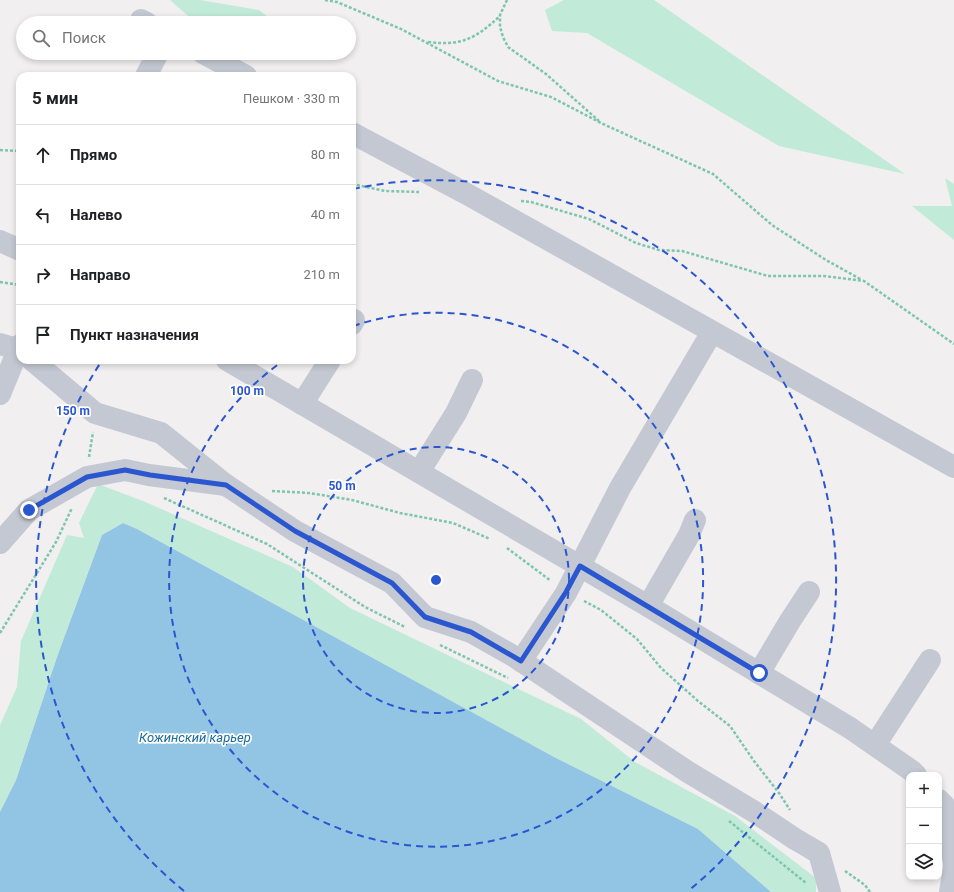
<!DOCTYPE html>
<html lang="ru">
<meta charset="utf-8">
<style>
:root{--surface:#fff;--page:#f6f6f6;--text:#202124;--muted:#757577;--line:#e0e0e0}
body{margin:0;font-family:Roboto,sans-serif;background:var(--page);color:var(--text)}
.controls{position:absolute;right:12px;bottom:12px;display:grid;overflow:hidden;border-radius:8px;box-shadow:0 2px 6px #0003}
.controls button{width:36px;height:36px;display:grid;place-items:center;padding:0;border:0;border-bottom:1px solid var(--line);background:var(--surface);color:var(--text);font:20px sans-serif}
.stop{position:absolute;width:12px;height:12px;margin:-9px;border:3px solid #2a56d0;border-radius:50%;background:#fff}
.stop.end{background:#2a56d0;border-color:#fff;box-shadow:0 1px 4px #0008}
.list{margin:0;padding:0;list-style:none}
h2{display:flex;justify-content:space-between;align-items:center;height:52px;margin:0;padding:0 16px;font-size:17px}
h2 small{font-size:13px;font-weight:400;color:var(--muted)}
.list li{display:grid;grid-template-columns:26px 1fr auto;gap:12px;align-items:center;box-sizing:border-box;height:60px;padding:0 16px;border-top:1px solid var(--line)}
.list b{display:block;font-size:15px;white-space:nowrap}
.list em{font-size:13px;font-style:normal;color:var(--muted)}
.icon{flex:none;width:22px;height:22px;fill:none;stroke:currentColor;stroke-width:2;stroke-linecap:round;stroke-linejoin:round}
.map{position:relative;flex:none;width:954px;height:892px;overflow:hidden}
.search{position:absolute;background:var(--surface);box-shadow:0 2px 6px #0003;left:16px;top:16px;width:340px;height:44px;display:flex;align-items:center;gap:10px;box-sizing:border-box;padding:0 14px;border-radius:22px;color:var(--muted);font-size:15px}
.panel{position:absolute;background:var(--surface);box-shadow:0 2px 6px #0003;left:16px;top:72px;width:340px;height:292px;border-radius:12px}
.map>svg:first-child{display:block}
</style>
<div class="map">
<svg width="954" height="892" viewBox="0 0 954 892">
<rect width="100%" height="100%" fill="#f1efef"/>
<g fill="#c1ebd8">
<path d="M 170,0 L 200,0 L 259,10 L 276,23 L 196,23 Z"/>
<path d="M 564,0 L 654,0 L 905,174 L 779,146 L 587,33 L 552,31 L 545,10 Z"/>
<path d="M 945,178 L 954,184 L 954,240 L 912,206 L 952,206 Z"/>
<path d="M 98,484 L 143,501 L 293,567 L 350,608 L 581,719 L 635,762 L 735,816 L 816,878 L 816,892 L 771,892 L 698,829 L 554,757 L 137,529 L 123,523 L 102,535 L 57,657 L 16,780 L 0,812 L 0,725 L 17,687 L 21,641 L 67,535 L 84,538 L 79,523 Z"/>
</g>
<path fill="#92c5e4" d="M 123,523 L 137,529 L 554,757 L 698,829 L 771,892 L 0,892 L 0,812 L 16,780 L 57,657 L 102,535 Z"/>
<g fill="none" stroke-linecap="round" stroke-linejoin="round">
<g stroke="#7cc5ae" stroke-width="2.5" stroke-dasharray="3 2" stroke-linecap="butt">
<path d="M 325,0 L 337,2 L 401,29 L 498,81 L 551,97 L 603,124 L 713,174 L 772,225 L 826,260 L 862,280"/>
<path d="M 507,0 L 500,15 L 500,27 L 503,37 L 508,47 L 546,74 L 599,121"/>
<path d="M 428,42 C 462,46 475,39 500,16"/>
<path d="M 0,150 L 20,151"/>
<path d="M 352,184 L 385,191 L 419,192"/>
<path d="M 521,201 L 531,202 L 589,219 L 636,243 L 659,250 L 682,251 L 768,276 L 824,276 L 864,281 L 954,344"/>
<path d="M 0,282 L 20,285"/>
<path d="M 89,457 L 93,432"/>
<path d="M 272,491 L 309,493 L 352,500 L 400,513 L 453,523 L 490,539"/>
<path d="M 164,498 L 267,544 L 365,607 L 405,627"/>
<path d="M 507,548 L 551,581"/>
<path d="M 584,601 L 601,610 L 637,639 L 661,668 L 698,701 L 730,726 L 754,761 L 779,793 L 790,810"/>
<path d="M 0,633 L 56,542 L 72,508"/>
<path d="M 440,645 L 508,678"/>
<path d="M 729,821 L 806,883"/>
<path d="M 845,871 L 865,885 L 870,892"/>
</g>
<g stroke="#c3c8d2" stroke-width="22">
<path d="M 141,20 L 147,23"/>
<path d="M 203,53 L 246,76"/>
<path d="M 146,76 L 158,53"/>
<path d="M 352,133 L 465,193 L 954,467"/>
<path d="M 0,241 L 20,250"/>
<path d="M 352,324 L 354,320"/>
<path d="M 0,344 L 20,350"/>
<path d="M 32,360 L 95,413 L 161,433 L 226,485 L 295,531 L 392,583 L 425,617 L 471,632 L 515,657 L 688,772 L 753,811 L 795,839 L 819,853 L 830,892"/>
<path d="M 227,360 L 648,606 L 850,728 L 912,771 L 916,775"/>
<path d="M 0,394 L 20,345"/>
<path d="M 302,404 L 330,360"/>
<path d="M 419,472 L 456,413 L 472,380"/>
<path d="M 0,543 L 29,510 L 87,477 L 125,470 L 149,475 L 226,485"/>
<path d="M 648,606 L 689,535 L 695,520"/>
<path d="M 521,661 L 566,593 L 620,488 L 712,332"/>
<path d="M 759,673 L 790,621 L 809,592"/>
<path d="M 875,745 L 930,660"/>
<path d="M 939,800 L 944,805 L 954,863"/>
<path d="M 950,892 L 954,868"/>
</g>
</g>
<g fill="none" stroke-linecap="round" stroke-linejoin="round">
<path stroke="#2a56d0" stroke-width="5" d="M 29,510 L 87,477 L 125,470 L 150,475 L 226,485 L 295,531 L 392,583 L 425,617 L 471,632 L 521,661 L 566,592 L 580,566 L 759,673"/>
</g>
<g fill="none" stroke="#2a56d0" stroke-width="2" stroke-dasharray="7 5">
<circle cx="436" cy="580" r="133"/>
<path d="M353 326A267 267 0 1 1 283 361"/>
<path d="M184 891A400 400 0 0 1 101 362M353 189A400 400 0 0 1 688 891"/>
</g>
<g text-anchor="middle" stroke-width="3.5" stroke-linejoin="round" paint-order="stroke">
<g font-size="13" font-style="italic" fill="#196b9c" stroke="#fff">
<text x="195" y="742">Кожинский карьер</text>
</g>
</g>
<circle cx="436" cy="580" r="6" fill="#2a56d0" stroke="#fff" stroke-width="2"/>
<g font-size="12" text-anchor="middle" font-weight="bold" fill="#2a56d0" stroke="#fff" stroke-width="3.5" stroke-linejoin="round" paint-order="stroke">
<text x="247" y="395">100 m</text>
<text x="73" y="415">150 m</text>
<text x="342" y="490">50 m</text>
</g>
</svg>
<div class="controls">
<button>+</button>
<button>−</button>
<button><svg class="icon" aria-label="layers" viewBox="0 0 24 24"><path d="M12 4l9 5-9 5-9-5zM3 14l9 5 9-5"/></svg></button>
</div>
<div class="stop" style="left:759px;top:673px"></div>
<div class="stop end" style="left:29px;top:510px"></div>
<div class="search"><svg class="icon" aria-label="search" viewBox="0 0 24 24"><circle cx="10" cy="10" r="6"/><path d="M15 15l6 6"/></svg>Поиск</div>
<section class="panel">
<h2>5 мин<small>Пешком · 330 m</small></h2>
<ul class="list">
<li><svg class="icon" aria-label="ahead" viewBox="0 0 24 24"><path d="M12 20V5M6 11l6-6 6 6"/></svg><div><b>Прямо</b></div><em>80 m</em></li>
<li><svg class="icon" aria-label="left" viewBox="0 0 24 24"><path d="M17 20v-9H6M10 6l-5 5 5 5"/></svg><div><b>Налево</b></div><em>40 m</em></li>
<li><svg class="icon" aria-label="right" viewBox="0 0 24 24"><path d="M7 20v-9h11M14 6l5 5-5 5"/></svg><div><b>Направо</b></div><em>210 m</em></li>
<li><svg class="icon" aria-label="arrive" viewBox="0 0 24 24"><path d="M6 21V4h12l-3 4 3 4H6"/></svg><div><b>Пункт назначения</b></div></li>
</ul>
</section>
</div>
